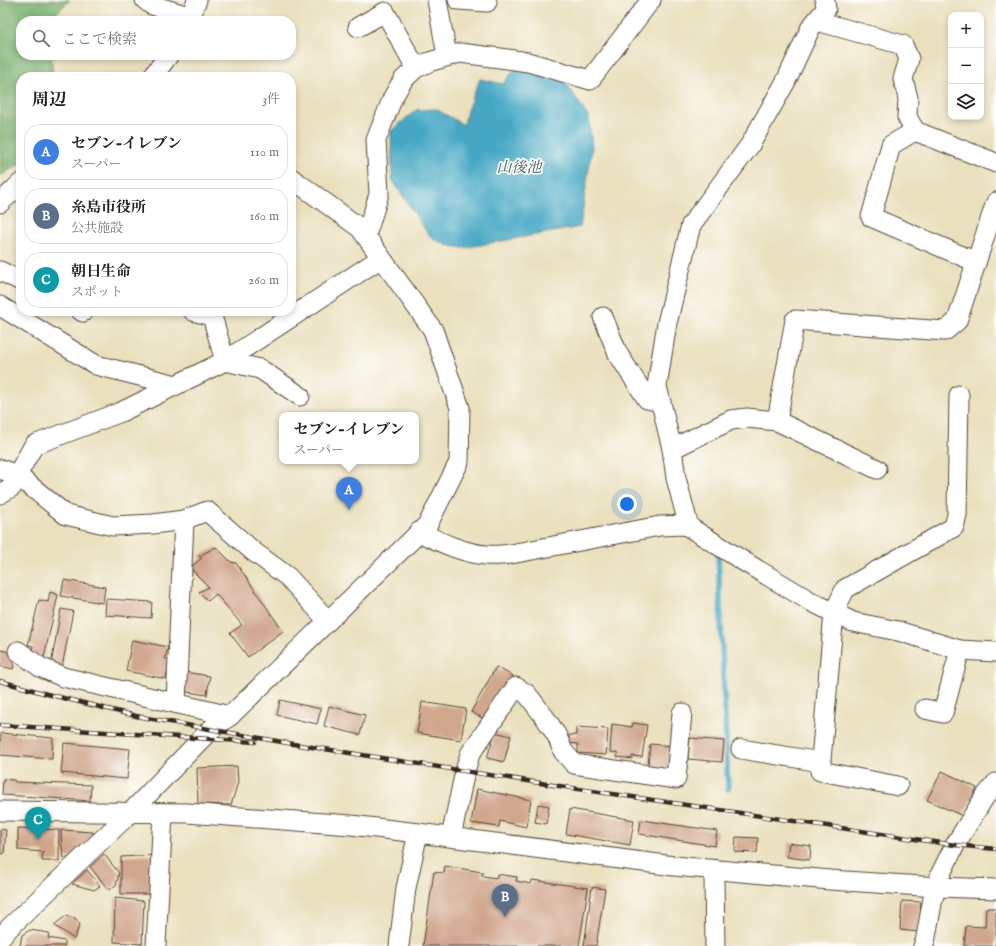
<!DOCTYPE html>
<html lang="ja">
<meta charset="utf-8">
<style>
:root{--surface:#fff;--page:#f6f6f6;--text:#222;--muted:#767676;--line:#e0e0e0;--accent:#d1495b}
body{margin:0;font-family:"IM FELL English","Noto Serif JP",serif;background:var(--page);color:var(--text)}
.controls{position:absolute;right:12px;top:12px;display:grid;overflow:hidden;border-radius:8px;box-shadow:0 2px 6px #0003}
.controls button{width:36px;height:36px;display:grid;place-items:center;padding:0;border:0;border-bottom:1px solid var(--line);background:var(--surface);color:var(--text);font:20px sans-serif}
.you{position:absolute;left:627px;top:504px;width:14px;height:14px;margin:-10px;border:3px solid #fff;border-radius:50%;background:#1a73e8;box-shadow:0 0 0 6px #1a73e833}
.badge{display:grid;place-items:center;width:26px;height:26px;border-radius:50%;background:var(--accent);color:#fff;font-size:13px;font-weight:700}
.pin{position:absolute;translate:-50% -33px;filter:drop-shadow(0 1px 2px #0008)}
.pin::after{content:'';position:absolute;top:21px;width:14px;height:12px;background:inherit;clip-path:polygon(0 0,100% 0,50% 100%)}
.popup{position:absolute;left:279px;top:412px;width:140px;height:52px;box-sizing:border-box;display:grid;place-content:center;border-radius:8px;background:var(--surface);filter:drop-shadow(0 1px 3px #0005);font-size:13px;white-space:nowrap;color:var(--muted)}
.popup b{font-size:15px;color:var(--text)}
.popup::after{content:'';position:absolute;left:50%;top:100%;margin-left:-8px;border:8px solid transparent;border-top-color:var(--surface)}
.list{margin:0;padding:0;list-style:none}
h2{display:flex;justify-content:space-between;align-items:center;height:52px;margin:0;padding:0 16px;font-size:17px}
h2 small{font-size:13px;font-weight:400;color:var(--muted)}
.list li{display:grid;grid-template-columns:26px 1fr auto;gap:12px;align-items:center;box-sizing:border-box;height:56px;margin:0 8px 8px;padding:0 8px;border:1px solid var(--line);border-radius:16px}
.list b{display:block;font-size:15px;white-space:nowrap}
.list p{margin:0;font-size:13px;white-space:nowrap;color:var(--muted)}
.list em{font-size:13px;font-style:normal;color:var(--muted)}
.icon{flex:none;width:22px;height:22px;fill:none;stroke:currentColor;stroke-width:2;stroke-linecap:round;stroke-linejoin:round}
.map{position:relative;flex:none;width:996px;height:946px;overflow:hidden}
.search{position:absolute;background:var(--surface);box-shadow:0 2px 6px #0003;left:16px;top:16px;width:280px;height:44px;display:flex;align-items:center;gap:10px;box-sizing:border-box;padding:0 14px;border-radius:16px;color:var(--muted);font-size:15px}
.panel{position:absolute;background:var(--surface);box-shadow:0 2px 6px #0003;left:16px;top:72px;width:280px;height:244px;border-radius:16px}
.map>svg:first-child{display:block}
</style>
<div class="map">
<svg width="996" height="946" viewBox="0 0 996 946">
<rect width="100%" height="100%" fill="#fdfcf7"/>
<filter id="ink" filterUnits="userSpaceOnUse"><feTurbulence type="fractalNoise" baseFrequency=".025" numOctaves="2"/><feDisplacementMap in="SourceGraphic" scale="8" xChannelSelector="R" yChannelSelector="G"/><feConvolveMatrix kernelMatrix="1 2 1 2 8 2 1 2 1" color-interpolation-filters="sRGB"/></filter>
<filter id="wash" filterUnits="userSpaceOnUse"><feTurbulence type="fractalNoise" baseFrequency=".012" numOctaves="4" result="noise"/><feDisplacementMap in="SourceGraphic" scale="16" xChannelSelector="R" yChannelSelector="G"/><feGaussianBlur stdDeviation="0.9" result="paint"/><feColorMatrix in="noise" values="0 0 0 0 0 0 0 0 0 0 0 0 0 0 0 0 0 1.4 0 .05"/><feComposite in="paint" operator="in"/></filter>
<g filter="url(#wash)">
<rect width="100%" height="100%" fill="#eae0bd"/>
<path fill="#78af6c" stroke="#5a6c45" d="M 0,0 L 70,0 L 48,21 L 21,21 L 21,55 L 51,55 L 53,77 L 21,77 L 21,163 L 0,176 Z"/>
<path fill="#44a7c4" stroke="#406871" d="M 517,66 L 565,81 L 589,118 L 592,148 L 580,227 L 463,248 L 446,245 L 430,237 L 392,179 L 391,131 L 416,110 L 436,109 L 464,125 L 467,110 L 480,79 L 503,84 Z"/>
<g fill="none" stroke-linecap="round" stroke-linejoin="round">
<path stroke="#44a7c4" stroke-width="5.5" d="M 718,553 L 728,789"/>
</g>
<g id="blocks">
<g fill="#d0a68c">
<path d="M 216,547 L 231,562 L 236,563 L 283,631 L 248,657 L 230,633 L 242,625 L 216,594 L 208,601 L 199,592 L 209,587 L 192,570 L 193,565 L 202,558 L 199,556 Z"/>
<path d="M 64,580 L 105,587 L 103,603 L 61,596 Z"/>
<path d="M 50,592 L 58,595 L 44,657 L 31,654 L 33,646 L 28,645 L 39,600 L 48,602 Z"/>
<path d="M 106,599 L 152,602 L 151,618 L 105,615 Z"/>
<path d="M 61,609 L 73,611 L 62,667 L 51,665 Z"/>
<path d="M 132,640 L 168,647 L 165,659 L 170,659 L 166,679 L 126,671 Z"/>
<path d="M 0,650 L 16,653 L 13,669 L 0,666 Z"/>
<path d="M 496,667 L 513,676 L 488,721 L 471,712 Z"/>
<path d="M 184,672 L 210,676 L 207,695 L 181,691 Z"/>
<path d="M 280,700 L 321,709 L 317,724 L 277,715 Z"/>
<path d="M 422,702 L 466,709 L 461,740 L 417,733 Z"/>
<path d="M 329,706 L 365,715 L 360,735 L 324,726 Z"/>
<path d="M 633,723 L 647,725 L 642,757 L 632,756 L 632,759 L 617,757 L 618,753 L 610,752 L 612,724 L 632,727 Z"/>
<path d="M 576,727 L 608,729 L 606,755 L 578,753 L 578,744 L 569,743 L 569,735 L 576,735 Z"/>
<path d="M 495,732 L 511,736 L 504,762 L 487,758 Z"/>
<path d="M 1,733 L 53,738 L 52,759 L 0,755 Z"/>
<path d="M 690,738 L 724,741 L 722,762 L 688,759 Z"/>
<path d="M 64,743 L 130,749 L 127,779 L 61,773 Z"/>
<path d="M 650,744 L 673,746 L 671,768 L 648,766 Z"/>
<path d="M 237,766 L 238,782 L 231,805 L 198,804 L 197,768 Z"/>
<path d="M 942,771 L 977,788 L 963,816 L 927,800 Z"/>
<path d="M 3,779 L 14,780 L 15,782 L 91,785 L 90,801 L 37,797 L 2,795 Z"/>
<path d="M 477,789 L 531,800 L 526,827 L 500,821 L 499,827 L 471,823 Z"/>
<path d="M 538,804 L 549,806 L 546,824 L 535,822 Z"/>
<path d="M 570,809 L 634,820 L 630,845 L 566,834 Z"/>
<path d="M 641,820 L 717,831 L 715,846 L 639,834 Z"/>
<path d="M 18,828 L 59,830 L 59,861 L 42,861 L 43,852 L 18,850 Z"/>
<path d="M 0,829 L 6,830 L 4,854 L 0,853 Z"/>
<path d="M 61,830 L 93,832 L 93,838 L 74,857 L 64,858 L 62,848 Z"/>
<path d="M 736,837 L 758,838 L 757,853 L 735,852 Z"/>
<path d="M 789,843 L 811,846 L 810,860 L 787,857 Z"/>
<path d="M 104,854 L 119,873 L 116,885 L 109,890 L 90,867 Z"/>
<path d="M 155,855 L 155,894 L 121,894 L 121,857 Z"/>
<path d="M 445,866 L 482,872 L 482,876 L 497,878 L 497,874 L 517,877 L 516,881 L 531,884 L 532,880 L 588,888 L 579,946 L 423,946 L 434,872 L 444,873 Z"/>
<path d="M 87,870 L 100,886 L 94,890 L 72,884 Z"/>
<path d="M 592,887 L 605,889 L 596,946 L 584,946 Z"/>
<path d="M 115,898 L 144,901 L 142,944 L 114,942 Z"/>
<path d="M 902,901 L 921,902 L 919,932 L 900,930 Z"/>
<path d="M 986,908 L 996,908 L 996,936 L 995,946 L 964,946 L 966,926 L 985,927 Z"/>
<path d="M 66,916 L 75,918 L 80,924 L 74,939 L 54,925 Z"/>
<path d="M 30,930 L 49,933 L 48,938 L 65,941 L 65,946 L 20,946 L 22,935 Z"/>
</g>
</g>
</g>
<g filter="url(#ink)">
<use href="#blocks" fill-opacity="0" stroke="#554536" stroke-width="1"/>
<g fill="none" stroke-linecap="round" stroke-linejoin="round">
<g stroke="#554536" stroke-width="21">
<g id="minor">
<path d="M 145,0 L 152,5 L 192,17"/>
<path d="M 437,0 L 447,56"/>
<path d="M 458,0 L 487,2"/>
<path d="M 189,21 L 197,0"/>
<path d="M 817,21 L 903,45 L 909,59 L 903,79 L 908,98 L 907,117 L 915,131 L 996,163"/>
<path d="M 358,27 L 385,12 L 416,68"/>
<path d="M 152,77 L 169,55"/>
<path d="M 915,131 L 891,145 L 871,217 L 976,262"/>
<path d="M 0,203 L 21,183"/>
<path d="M 366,236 L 379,194 L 376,140 L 393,97 L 403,80 L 416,68 L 429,62 L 460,53 L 500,58 L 528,62 L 590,80 L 651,0"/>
<path d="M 0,271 L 21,281"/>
<path d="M 0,306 L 96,365 L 176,385"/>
<path d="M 81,311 L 83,312"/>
<path d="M 193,311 L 212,316 L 225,361 L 260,369 L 300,396"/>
<path d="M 603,317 L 618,354 L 647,399 L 661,402"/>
<path d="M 777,421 L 877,469"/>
<path d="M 672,449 L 731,420 L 747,418 L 777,421 L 795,320 L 945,331 L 957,321 L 996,202"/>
<path d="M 0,469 L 17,475 L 66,515 L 113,526 L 153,524 L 184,520 L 207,511 L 254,552 L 288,577 L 328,621"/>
<path d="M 0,494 L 12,487 L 17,475 L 34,445 L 121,412 L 225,361 L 381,258"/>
<path d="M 689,527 L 676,478 L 672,449 L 657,386 L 667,323 L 691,225 L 750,145 L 786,81 L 811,27 L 826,9 L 825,0"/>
<path d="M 419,532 C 440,542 463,553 486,555 C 494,556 503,555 511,554 L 660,526 L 684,525 L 689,527 L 748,564 L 810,601 L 853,622 L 898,631 L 960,650 L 996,652"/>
<path d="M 18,651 L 40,667 L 63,677 L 230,716"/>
<path d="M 176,703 L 184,520"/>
<path d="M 925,709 L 943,713 L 960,650"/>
<path d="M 741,749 L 821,762"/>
<path d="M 898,786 L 820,771 L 834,613 L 845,589 L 954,527 L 957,515 L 959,395"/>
<path d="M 0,811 L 187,813 L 351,825 L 418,833 L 674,866 L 830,880 L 937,887 L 996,889"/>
<path d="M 451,837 L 465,771 L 470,754 L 516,687 L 527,694 L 546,719 L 557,736 L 563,751 L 574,764 L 676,779 L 682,713"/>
<path d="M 0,939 L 8,929 L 130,813 L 210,730 L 230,716 L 428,524 L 459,462 L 460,408 L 433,330 L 360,228 L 291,178"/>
<path d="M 156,946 L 163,813"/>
<path d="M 399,946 L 406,888 L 418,833"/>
<path d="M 715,946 L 714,880 L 715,870"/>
<path d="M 923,946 L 925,942 L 933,898 L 941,873 L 955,845 L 984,798 L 996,783"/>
</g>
</g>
<use href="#minor" stroke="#fff" stroke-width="19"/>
<g stroke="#3b2a1e" stroke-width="4.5">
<g id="rail">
<path d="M 0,681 L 47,694 L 136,716 L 299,745 L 572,788 L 955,845 L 996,849"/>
<path d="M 0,725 L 255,742"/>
</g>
</g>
<use href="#rail" stroke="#fdfcf7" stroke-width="3" stroke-dasharray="9" stroke-linecap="butt"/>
</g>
</g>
<g text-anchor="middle" stroke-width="3.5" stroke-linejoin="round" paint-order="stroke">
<g font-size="15" font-style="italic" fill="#3f5c60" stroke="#fdfcf7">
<text x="519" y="172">山後池</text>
</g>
</g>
</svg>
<div class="controls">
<button>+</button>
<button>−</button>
<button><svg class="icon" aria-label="layers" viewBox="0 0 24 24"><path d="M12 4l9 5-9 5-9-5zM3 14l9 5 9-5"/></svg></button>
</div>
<div class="you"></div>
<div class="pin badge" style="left:349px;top:510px;background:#3f7fe0">A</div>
<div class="popup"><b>セブン-イレブン</b>スーパー</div>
<div class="pin badge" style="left:505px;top:917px;background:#5c6f8a">B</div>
<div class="pin badge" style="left:38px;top:840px;background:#0f9aa8">C</div>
<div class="search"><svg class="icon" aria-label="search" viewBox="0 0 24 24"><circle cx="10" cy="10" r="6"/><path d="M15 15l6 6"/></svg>ここで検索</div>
<section class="panel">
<h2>周辺<small>3件</small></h2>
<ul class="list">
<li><span class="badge" style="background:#3f7fe0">A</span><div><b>セブン-イレブン</b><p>スーパー</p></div><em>110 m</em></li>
<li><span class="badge" style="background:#5c6f8a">B</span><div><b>糸島市役所</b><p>公共施設</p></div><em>160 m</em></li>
<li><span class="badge" style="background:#0f9aa8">C</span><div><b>朝日生命</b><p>スポット</p></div><em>260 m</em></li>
</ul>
</section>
</div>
